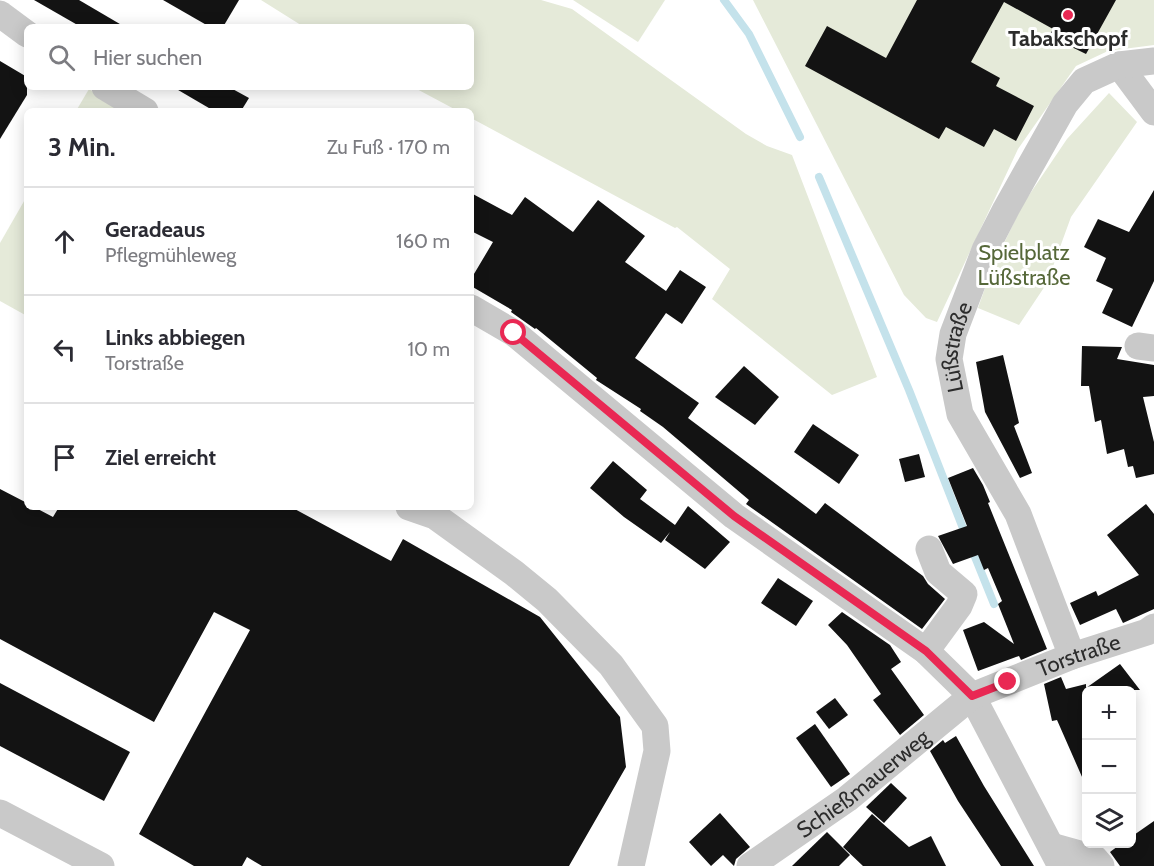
<!DOCTYPE html>
<html lang="de">
<meta charset="utf-8">
<style>
:root{--surface:#fff;--page:#f2f2f3;--text:#2b2b33;--muted:#7c7c81;--line:#e1e1e2}
body{margin:0;font-family:Cabin,sans-serif;background:var(--page);color:var(--text)}
.controls{position:absolute;right:18px;bottom:18px;display:grid;overflow:hidden;border-radius:9px;box-shadow:0 3px 15px #0003}
.controls button{width:54px;height:54px;display:grid;place-items:center;padding:0;border:0;border-bottom:2px solid var(--line);background:var(--surface);color:var(--text);font:30px sans-serif}
.stop{position:absolute;width:18px;height:18px;margin:-14px;border:4px solid #e92853;border-radius:50%;background:#fff}
.stop.end{background:#e92853;border-color:#fff;box-shadow:0 2px 6px #0008}
.list{margin:0;padding:0;list-style:none}
h2{display:flex;justify-content:space-between;align-items:center;height:78px;margin:0;padding:0 24px;font-size:26px}
h2 small{font-size:20px;font-weight:400;color:var(--muted)}
.list li{display:grid;grid-template-columns:39px 1fr auto;gap:18px;align-items:center;box-sizing:border-box;height:108px;padding:0 24px;border-top:2px solid var(--line)}
.list b{display:block;font-size:22px;white-space:nowrap}
.list p{margin:0;font-size:20px;white-space:nowrap;color:var(--muted)}
.list em{font-size:20px;font-style:normal;color:var(--muted)}
.icon{flex:none;width:33px;height:33px;fill:none;stroke:currentColor;stroke-width:2;stroke-linecap:round;stroke-linejoin:round}
.map{position:relative;flex:none;width:1154px;height:866px;overflow:hidden}
.search{position:absolute;background:var(--surface);box-shadow:0 3px 15px #0003;left:24px;top:24px;width:450px;height:66px;display:flex;align-items:center;gap:15px;box-sizing:border-box;padding:0 21px;border-radius:9px;color:var(--muted);font-size:22px}
.panel{position:absolute;background:var(--surface);box-shadow:0 3px 15px #0003;left:24px;top:108px;width:450px;height:402px;border-radius:9px}
.map>svg:first-child{display:block}
</style>
<div class="map">
<svg width="1154" height="866" viewBox="0 0 1154 866">
<rect width="100%" height="100%" fill="#fff"/>
<g fill="#e5ead9">
<path d="M 261,0 L 541,0 L 572,9 L 746,134 L 767,146 L 792,155 L 877,377 L 832,395 L 712,299 L 730,269 L 677,227 L 675,228 L 471,118 L 471,111 L 458,111 L 413,87 L 471,87 L 471,27 L 304,27 Z"/>
<path d="M 573,0 L 665,0 L 638,42 Z"/>
<path d="M 753,0 L 1154,0 L 1154,45 L 1108,51 L 1076,66 L 1018,149 L 937,322 L 926,318 L 904,295 Z"/>
<path d="M 89,89 L 124,111 L 76,111 Z"/>
<path d="M 1109,93 L 1137,122 L 1071,217 L 1047,283 L 1019,325 L 978,308 L 992,268 L 1023,204 L 1067,139 Z"/>
<path d="M 27,196 L 27,316 L 0,301 L 0,243 Z"/>
</g>
<g fill="none" stroke-linecap="round" stroke-linejoin="round">
<g stroke="#c4e2eb" stroke-width="8">
<path d="M 724,0 L 749,34 L 800,137"/>
<path d="M 819,177 L 909,390 L 966,536"/>
<path d="M 971,547 L 994,604"/>
</g>
</g>
<g fill="#131313">
<path d="M 34,0 L 79,0 L 125,27 L 81,27 Z"/>
<path d="M 163,0 L 239,0 L 223,27 L 210,27 Z"/>
<path d="M 917,0 L 1116,0 L 1086,54 L 1049,36 L 1053,29 L 1004,2 L 971,62 L 1000,78 L 996,86 L 1034,106 L 1016,141 L 994,129 L 984,147 L 946,127 L 939,139 L 805,66 L 827,26 L 886,58 Z"/>
<path d="M 0,61 L 27,77 L 27,95 L 0,139 Z"/>
<path d="M 173,87 L 229,87 L 249,98 L 241,111 L 214,111 Z"/>
<path d="M 1154,190 L 1154,281 L 1132,327 L 1102,313 L 1113,289 L 1096,281 L 1106,258 L 1084,247 L 1098,219 L 1129,232 Z"/>
<path d="M 471,193 L 512,215 L 525,197 L 573,232 L 598,200 L 645,236 L 625,262 L 666,291 L 680,270 L 706,287 L 682,324 L 666,313 L 635,358 L 699,403 L 688,418 L 816,514 L 825,503 L 923,576 L 928,584 L 945,599 L 922,629 L 746,504 L 749,500 L 663,427 L 640,411 L 641,409 L 596,380 L 597,378 L 536,328 L 535,329 L 511,312 L 512,310 L 471,286 L 471,279 L 493,242 L 471,231 Z"/>
<path d="M 1082,346 L 1122,347 L 1117,359 L 1154,365 L 1154,396 L 1143,397 L 1154,442 L 1154,474 L 1136,478 L 1133,466 L 1128,467 L 1124,449 L 1107,454 L 1101,420 L 1095,422 L 1089,386 L 1081,386 Z"/>
<path d="M 1003,355 L 1019,423 L 1014,426 L 1032,473 L 1020,478 L 985,412 L 976,362 Z"/>
<path d="M 744,366 L 779,397 L 755,425 L 715,397 Z"/>
<path d="M 813,424 L 859,455 L 839,484 L 794,452 Z"/>
<path d="M 919,454 L 925,477 L 905,482 L 899,459 Z"/>
<path d="M 613,461 L 647,490 L 640,499 L 675,525 L 688,506 L 730,542 L 705,569 L 665,540 L 670,532 L 661,543 L 624,517 L 590,488 Z"/>
<path d="M 973,468 L 983,485 L 990,502 L 988,503 L 1047,649 L 1021,660 L 1019,656 L 978,671 L 963,630 L 984,622 L 1014,644 L 998,604 L 1002,601 L 988,568 L 984,570 L 978,555 L 953,564 L 938,536 L 967,526 L 948,478 Z"/>
<path d="M 0,489 L 27,503 L 27,507 L 34,507 L 53,517 L 59,507 L 291,507 L 391,561 L 403,539 L 540,617 L 620,717 L 626,767 L 569,866 L 262,866 L 247,857 L 242,866 L 194,866 L 139,834 L 250,630 L 214,612 L 154,722 L 0,639 Z"/>
<path d="M 1146,504 L 1154,514 L 1154,609 L 1123,623 L 1116,609 L 1080,625 L 1070,603 L 1096,591 L 1098,596 L 1139,575 L 1107,535 Z"/>
<path d="M 778,578 L 813,601 L 796,626 L 761,603 Z"/>
<path d="M 842,612 L 890,645 L 901,662 L 891,669 L 924,715 L 900,735 L 873,700 L 881,694 L 847,645 L 828,625 Z"/>
<path d="M 1120,664 L 1140,690 L 1086,690 L 1086,786 L 1057,720 L 1052,721 L 1044,684 L 1061,677 L 1066,689 L 1086,684 L 1086,688 Z"/>
<path d="M 0,683 L 130,752 L 104,801 L 0,746 Z"/>
<path d="M 835,698 L 848,715 L 829,729 L 816,712 Z"/>
<path d="M 815,724 L 850,774 L 831,787 L 796,738 Z"/>
<path d="M 956,736 L 984,786 L 1034,866 L 1001,866 L 958,801 L 930,751 L 943,740 L 945,743 Z"/>
<path d="M 891,783 L 907,798 L 884,823 L 866,807 Z"/>
<path d="M 720,813 L 750,847 L 736,859 L 734,866 L 723,855 L 711,866 L 689,842 Z"/>
<path d="M 872,814 L 909,847 L 931,836 L 946,866 L 863,866 L 843,847 Z"/>
<path d="M 1154,821 L 1154,866 L 1120,866 L 1110,852 L 1122,843 L 1131,843 L 1131,837 Z"/>
<path d="M 827,832 L 850,855 L 839,866 L 792,866 Z"/>
</g>
<g fill="none" stroke-linecap="round" stroke-linejoin="round">
<g stroke="#c9c9c9" stroke-width="27">
<path d="M 0,14 L 27,34"/>
<path d="M 1119,65 L 1154,112"/>
<path d="M 105,87 L 145,111"/>
<path d="M 471,308 L 514,333 L 734,516 L 926,651 L 972,696 L 1061,866"/>
<path d="M 1138,346 L 1154,348"/>
<path d="M 409,507 L 435,516 L 514,573 L 547,600 L 611,665 L 655,726 L 657,751 L 631,866"/>
<path d="M 926,651 L 959,606 L 964,594 L 938,572 L 929,549"/>
<path id="s1" d="M 1072,656 L 1018,514 L 960,414 L 949,359 L 953,334 L 985,250 L 1006,209 L 1065,104 L 1084,81 L 1119,65 L 1154,61"/>
<path d="M 0,813 L 101,866"/>
<path d="M 1051,846 L 1094,858 L 1101,866"/>
<path id="s2" d="M 750,866 L 847,799 L 972,696 L 1072,656 L 1147,632 L 1154,627"/>
</g>
</g>
<g fill="none" stroke-linecap="round" stroke-linejoin="round">
<path stroke="#e92853" stroke-width="8" d="M 514,333 L 734,516 L 926,651 L 972,696 L 1008,682"/>
</g>
<circle fill="#e92853" stroke="#fff" stroke-width="2" cx="1068" cy="15" r="6"/>
<g text-anchor="middle" stroke-width="6" stroke-linejoin="round" paint-order="stroke">
<g font-size="22" font-weight="bold" fill="#2c2c2c" stroke="#fff">
<text x="1068" y="46">Tabakschopf</text>
</g>
<g font-size="22" fill="#566839" stroke="#fff">
<text x="1024" y="260">Spielplatz<tspan x="1024" dy="25">Lüßstraße</tspan></text>
</g>
<g font-size="22" fill="#2c2c2c" stroke="#fff">
<text dy="8" stroke="none"><textPath href="#s1" startOffset="336">Lüßstraße</textPath></text>
<text dy="8" stroke="none"><textPath href="#s2" startOffset="394">Torstraße</textPath></text>
<text dy="8" stroke="none"><textPath href="#s2" startOffset="140">Schießmauerweg</textPath></text>
</g>
</g>
</svg>
<div class="controls">
<button>+</button>
<button>−</button>
<button><svg class="icon" aria-label="layers" viewBox="0 0 24 24"><path d="M12 4l9 5-9 5-9-5zM3 14l9 5 9-5"/></svg></button>
</div>
<div class="stop" style="left:514px;top:333px"></div>
<div class="stop end" style="left:1008px;top:682px"></div>
<div class="search"><svg class="icon" aria-label="search" viewBox="0 0 24 24"><circle cx="10" cy="10" r="6"/><path d="M15 15l6 6"/></svg>Hier suchen</div>
<section class="panel">
<h2>3 Min.<small>Zu Fuß · 170 m</small></h2>
<ul class="list">
<li><svg class="icon" aria-label="ahead" viewBox="0 0 24 24"><path d="M12 20V5M6 11l6-6 6 6"/></svg><div><b>Geradeaus</b><p>Pflegmühleweg</p></div><em>160 m</em></li>
<li><svg class="icon" aria-label="left" viewBox="0 0 24 24"><path d="M17 20v-9H6M10 6l-5 5 5 5"/></svg><div><b>Links abbiegen</b><p>Torstraße</p></div><em>10 m</em></li>
<li><svg class="icon" aria-label="arrive" viewBox="0 0 24 24"><path d="M6 21V4h12l-3 4 3 4H6"/></svg><div><b>Ziel erreicht</b></div></li>
</ul>
</section>
</div>
